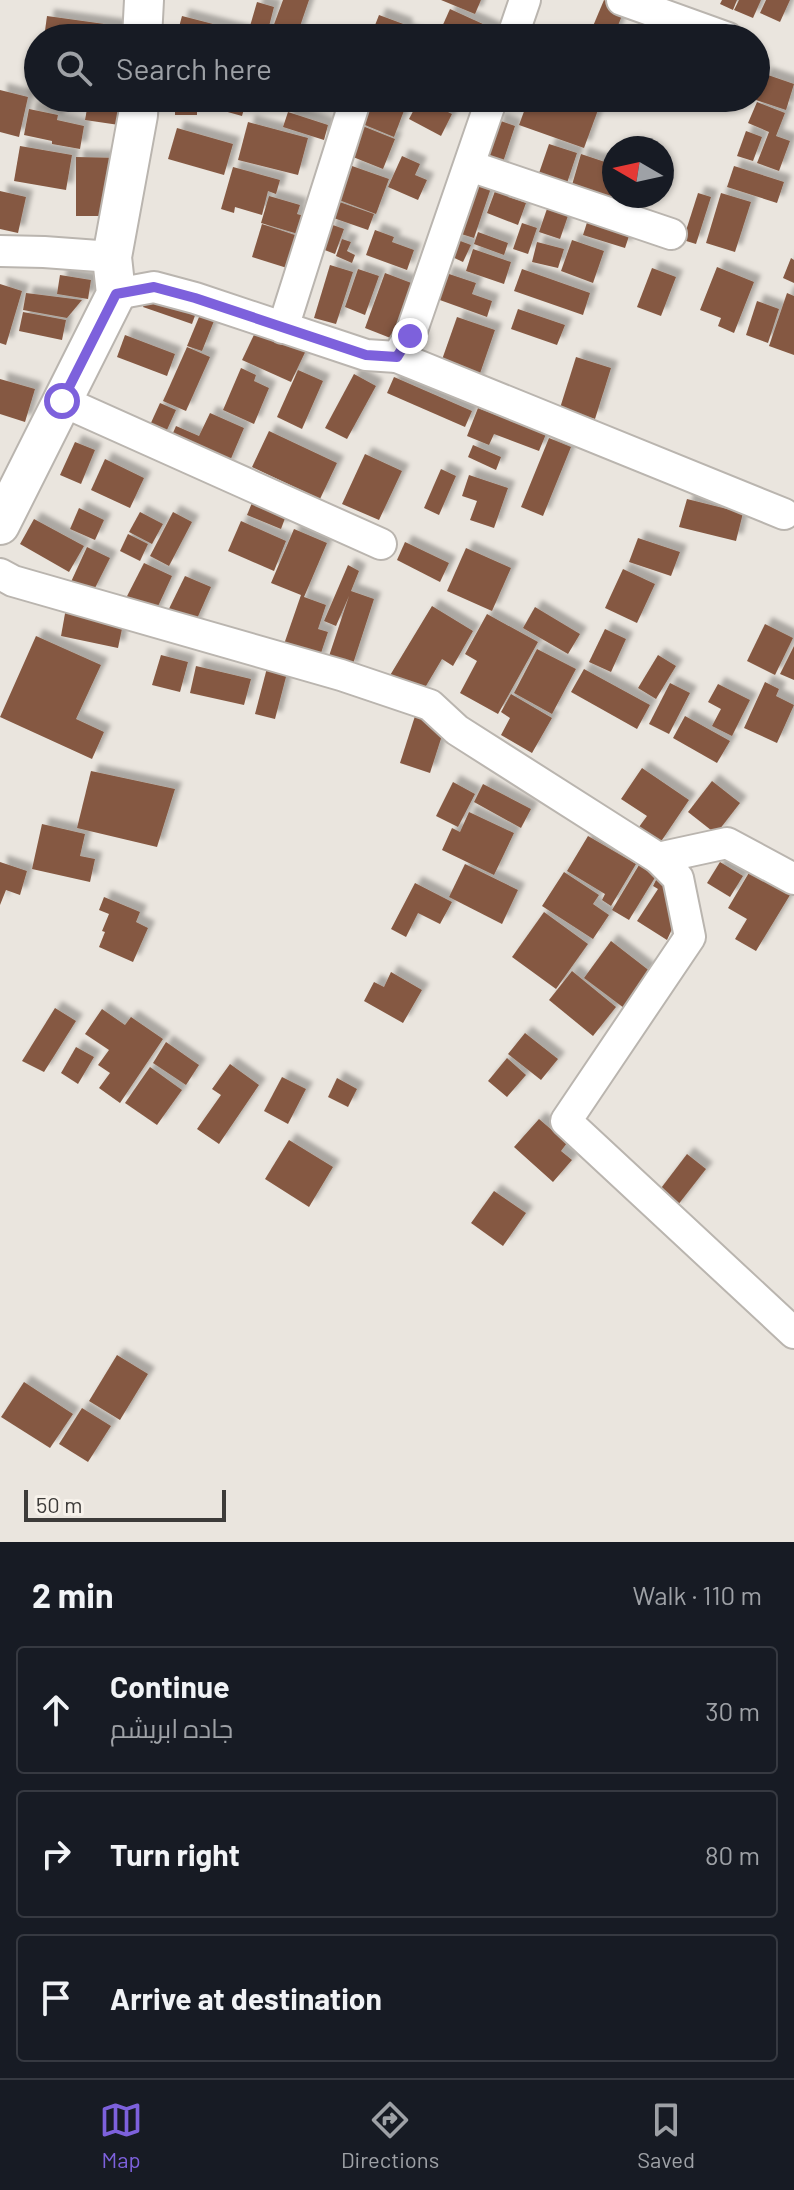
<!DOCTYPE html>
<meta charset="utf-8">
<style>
:root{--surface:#171b24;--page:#20242c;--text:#f1f3f6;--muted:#9ea1a6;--line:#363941;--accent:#7d61dc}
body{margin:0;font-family:Barlow,Cairo,sans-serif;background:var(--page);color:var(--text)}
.compass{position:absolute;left:602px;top:136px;width:72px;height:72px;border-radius:50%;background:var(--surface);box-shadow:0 2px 6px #0004;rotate:279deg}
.scale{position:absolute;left:24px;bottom:20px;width:202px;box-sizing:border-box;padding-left:8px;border:4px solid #3d3b39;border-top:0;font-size:22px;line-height:28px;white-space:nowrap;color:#3d3b39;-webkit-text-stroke:6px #f7f2eb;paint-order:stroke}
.stop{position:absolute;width:24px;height:24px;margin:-18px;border:6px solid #7d61dc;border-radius:50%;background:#fff}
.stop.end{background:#7d61dc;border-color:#fff;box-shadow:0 2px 8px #0008}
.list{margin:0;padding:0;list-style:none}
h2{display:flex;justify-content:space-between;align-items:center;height:104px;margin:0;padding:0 32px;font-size:34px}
h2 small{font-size:26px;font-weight:400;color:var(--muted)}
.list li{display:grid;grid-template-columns:52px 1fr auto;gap:24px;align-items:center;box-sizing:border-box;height:128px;margin:0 16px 16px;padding:0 16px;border:2px solid var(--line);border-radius:8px}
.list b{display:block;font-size:30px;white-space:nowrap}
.list p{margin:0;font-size:26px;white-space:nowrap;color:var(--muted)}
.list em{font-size:26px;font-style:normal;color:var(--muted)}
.icon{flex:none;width:44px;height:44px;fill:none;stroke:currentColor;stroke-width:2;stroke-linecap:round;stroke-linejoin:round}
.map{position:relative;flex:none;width:794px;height:1542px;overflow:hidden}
.search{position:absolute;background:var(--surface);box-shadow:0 2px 6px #0004;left:24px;right:24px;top:24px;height:88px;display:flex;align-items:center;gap:20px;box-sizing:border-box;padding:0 28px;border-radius:44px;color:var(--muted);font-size:30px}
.sheet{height:536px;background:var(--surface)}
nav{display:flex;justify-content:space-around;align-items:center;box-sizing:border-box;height:112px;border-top:2px solid var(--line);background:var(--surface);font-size:22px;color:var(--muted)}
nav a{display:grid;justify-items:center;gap:4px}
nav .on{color:var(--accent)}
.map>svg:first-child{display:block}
</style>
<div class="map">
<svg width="794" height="1542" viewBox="0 0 794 1542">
<defs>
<filter id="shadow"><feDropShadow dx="7" dy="-7" stdDeviation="2" flood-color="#0004"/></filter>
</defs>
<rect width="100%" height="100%" fill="#eae5de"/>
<g fill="#855942" filter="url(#shadow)">
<path d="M 283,0 L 309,0 L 296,38 L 269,38 Z"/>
<path d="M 441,0 L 481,0 L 475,14 Z"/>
<path d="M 604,0 L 625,8 L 613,38 L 588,38 Z"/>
<path d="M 722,0 L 737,0 L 733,10 L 720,4 Z"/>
<path d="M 739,0 L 761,0 L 753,18 L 734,10 Z"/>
<path d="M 766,0 L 790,0 L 780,22 L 760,13 Z"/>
<path d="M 257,2 L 274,7 L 266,38 L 252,38 L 253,33 L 252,33 L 250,38 L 176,38 L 182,16 L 248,33 Z"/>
<path d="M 450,9 L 496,30 L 492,38 L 437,38 Z"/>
<path d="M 379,15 L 406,25 L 405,30 L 425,38 L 370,38 Z"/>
<path d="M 47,16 L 126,27 L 125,38 L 44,38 Z"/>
<path d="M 765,74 L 794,84 L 786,110 L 756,100 Z"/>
<path d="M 0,90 L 28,97 L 19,137 L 0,132 Z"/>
<path d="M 89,98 L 123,99 L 119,125 L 85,120 Z"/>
<rect x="175" y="98" width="22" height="17"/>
<path d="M 208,98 L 247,98 L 242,116 L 206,106 Z"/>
<path d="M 370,98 L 381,98 L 405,108 L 394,137 L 360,123 Z"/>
<path d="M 420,98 L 452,114 L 441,136 L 409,119 Z"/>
<path d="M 426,98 L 464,98 L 458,112 Z"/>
<path d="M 529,98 L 565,98 L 598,110 L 584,148 L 519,125 Z"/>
<path d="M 757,102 L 785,113 L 776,136 L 790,141 L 779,171 L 757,163 L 769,132 L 748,123 Z"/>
<path d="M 29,109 L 58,115 L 57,120 L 84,126 L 80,149 L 52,144 L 52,141 L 24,135 Z"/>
<path d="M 288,112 L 328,125 L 324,140 L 283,127 Z"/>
<path d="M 498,120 L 515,126 L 500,171 L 483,165 Z"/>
<path d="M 248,122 L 308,138 L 298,175 L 238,160 Z"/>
<path d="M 360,125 L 395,139 L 383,169 L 348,155 Z"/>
<path d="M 177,128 L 233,144 L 224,175 L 168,159 Z"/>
<path d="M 746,131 L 762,137 L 753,161 L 737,156 Z"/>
<path d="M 549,144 L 577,153 L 565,189 L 537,179 Z"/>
<path d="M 20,146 L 72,155 L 66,190 L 14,181 Z"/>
<path d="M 581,154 L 614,165 L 614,196 L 616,196 L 611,213 L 585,204 L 589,190 L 572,185 Z"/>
<path d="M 402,156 L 420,164 L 415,175 L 427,180 L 418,200 L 388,187 Z"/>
<path d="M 76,157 L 119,158 L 118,216 L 76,216 Z"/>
<path d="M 352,166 L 389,179 L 376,214 L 339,200 Z"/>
<path d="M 734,166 L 784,182 L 777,203 L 727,187 Z"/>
<path d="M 233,167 L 280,180 L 276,194 L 268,191 L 262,215 L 235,207 L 234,213 L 221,209 Z"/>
<path d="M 473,176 L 493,182 L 474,238 L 455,232 Z"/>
<path d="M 498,183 L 511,188 L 508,197 L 526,203 L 518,225 L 487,213 Z"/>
<path d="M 0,191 L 26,197 L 18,233 L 0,229 Z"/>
<path d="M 698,193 L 711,197 L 696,244 L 683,240 Z"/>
<path d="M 721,193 L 751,202 L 735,252 L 706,243 Z"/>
<path d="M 269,196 L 300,205 L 297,214 L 304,216 L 298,234 L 261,223 Z"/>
<path d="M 328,198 L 374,214 L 368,230 L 322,214 Z"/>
<path d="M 549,203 L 570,210 L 560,239 L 539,232 Z"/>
<path d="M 591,210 L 633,224 L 625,248 L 583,235 Z"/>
<path d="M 522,223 L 537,228 L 528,254 L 513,249 Z"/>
<path d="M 262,224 L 298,236 L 287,268 L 252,257 Z"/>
<path d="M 330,224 L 344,229 L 335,254 L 322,249 Z"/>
<path d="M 375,230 L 394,237 L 392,242 L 414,250 L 407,270 L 366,255 Z"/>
<path d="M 478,232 L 508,243 L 504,255 L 474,244 Z"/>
<path d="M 342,239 L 351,242 L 347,251 L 355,255 L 352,263 L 336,256 Z"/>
<path d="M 455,239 L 471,245 L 463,262 L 448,255 Z"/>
<path d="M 572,240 L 604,251 L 593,283 L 561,271 Z"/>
<path d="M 537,242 L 564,249 L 558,268 L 532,262 Z"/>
<path d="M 473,249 L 511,262 L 504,284 L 466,271 Z"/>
<path d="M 791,258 L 794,260 L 794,283 L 783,278 Z"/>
<path d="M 330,265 L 353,272 L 336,324 L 314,318 Z"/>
<path d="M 717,267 L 754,282 L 734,333 L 718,326 L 721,318 L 700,310 Z"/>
<path d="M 652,268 L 676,277 L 661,316 L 637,307 Z"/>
<path d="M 358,269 L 379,276 L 365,315 L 345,307 Z"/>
<path d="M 522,269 L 590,293 L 583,315 L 514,291 Z"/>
<path d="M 385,273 L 414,284 L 393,339 L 365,328 Z"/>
<path d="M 446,273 L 476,283 L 472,294 L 492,301 L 487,317 L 437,299 Z"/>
<path d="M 60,275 L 91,280 L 88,299 L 57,294 Z"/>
<path d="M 0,284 L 22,291 L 6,345 L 0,343 Z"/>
<path d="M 148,290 L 198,307 L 192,324 L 143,307 Z"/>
<path d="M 26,293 L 82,300 L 67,318 L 23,310 Z"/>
<path d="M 787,293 L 794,296 L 794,355 L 769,346 Z"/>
<path d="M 757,301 L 779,309 L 768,343 L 746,335 Z"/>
<path d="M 204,305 L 218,311 L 202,351 L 187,346 Z"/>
<path d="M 518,309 L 565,325 L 557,345 L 511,329 Z"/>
<path d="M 23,312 L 66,320 L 62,340 L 19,331 Z"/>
<path d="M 457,317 L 495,330 L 476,385 L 438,371 Z"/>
<path d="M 260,322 L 309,344 L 291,382 L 242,360 Z"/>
<path d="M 125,335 L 175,354 L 167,376 L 117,357 Z"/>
<path d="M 187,347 L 210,357 L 186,411 L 163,401 Z"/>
<path d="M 576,357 L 611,368 L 595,419 L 560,408 Z"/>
<path d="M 241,368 L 256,375 L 254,381 L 269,388 L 254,424 L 223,410 Z"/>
<path d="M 298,370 L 323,381 L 302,429 L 277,417 Z"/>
<path d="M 354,374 L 376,386 L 347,439 L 325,428 Z"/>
<path d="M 394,377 L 472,411 L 465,427 L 387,393 Z"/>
<path d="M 0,379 L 35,389 L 25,422 L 0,414 Z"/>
<path d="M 160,403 L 176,410 L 161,443 L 145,436 Z"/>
<path d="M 478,408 L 546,434 L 539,451 L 494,434 L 489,445 L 467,436 Z"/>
<path d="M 210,413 L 244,428 L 227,468 L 169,442 L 176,426 L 199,436 Z"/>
<path d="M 269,431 L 337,463 L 320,499 L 252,467 Z"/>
<path d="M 549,438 L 571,447 L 543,516 L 521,507 Z"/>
<path d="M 75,442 L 95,450 L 81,484 L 60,475 Z"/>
<path d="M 473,445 L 501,457 L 496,470 L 468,457 Z"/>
<path d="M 365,454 L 402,471 L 379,520 L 342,504 Z"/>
<path d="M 105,459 L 144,478 L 130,508 L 91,490 Z"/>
<path d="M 441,469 L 456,476 L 439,515 L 424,508 Z"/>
<path d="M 469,475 L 508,488 L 494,528 L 470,520 L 477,501 L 462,496 Z"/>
<path d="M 256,493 L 290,505 L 281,529 L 247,515 Z"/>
<path d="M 687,499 L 743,513 L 736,541 L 679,527 Z"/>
<path d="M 79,508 L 104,520 L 95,540 L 70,529 Z"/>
<path d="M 140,512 L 163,524 L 152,544 L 129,532 Z"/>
<path d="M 173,512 L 192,522 L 169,566 L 150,556 Z"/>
<path d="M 34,519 L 84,546 L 69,572 L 20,544 Z"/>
<path d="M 241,521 L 286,541 L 274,571 L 228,551 Z"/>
<path d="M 294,529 L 327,543 L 304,597 L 326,605 L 318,629 L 328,632 L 318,662 L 282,650 L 301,595 L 271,583 Z"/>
<path d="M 128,534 L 148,544 L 140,561 L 120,551 Z"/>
<path d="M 638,538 L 680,552 L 671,576 L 629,562 Z"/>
<path d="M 405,542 L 449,563 L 440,582 L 397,560 Z"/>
<path d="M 87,547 L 110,558 L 92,594 L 70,584 Z"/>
<path d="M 466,548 L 511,568 L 492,611 L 447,591 Z"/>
<path d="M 144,563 L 172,576 L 153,617 L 122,606 Z"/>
<path d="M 348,565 L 359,571 L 351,591 L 374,599 L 351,670 L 327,662 L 349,596 L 336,626 L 324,621 Z"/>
<path d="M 623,569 L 655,584 L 637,623 L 605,608 Z"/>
<path d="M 185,576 L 211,587 L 192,630 L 163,621 Z"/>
<path d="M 432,606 L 473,631 L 453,666 L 442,659 L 420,696 L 389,677 Z"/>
<path d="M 535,607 L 580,634 L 568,654 L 523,628 Z"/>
<path d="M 66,608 L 124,619 L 118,648 L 61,636 Z"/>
<path d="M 487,614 L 538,642 L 498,714 L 460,693 L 477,661 L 465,654 Z"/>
<path d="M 765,624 L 793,638 L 775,675 L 747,661 Z"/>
<path d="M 605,629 L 626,639 L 611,672 L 589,662 Z"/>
<path d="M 36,636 L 101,665 L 76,719 L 104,732 L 92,759 L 0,717 Z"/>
<path d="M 794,646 L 794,680 L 780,674 Z"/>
<path d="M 537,649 L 576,669 L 552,714 L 514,693 Z"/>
<path d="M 161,655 L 188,662 L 180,692 L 152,685 Z"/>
<path d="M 658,655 L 676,666 L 656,699 L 638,688 Z"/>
<path d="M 196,666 L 251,679 L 244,705 L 190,693 Z"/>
<path d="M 267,668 L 287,673 L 275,719 L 255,714 Z"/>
<path d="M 584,669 L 650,705 L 637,729 L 571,692 Z"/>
<path d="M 765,682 L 779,689 L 776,696 L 794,705 L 777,743 L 744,728 Z"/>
<path d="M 670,683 L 690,693 L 669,734 L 649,724 Z"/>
<path d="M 718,684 L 750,700 L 732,736 L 712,726 L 721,709 L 708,702 Z"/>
<path d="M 511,694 L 552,718 L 532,753 L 501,735 L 510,718 L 501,712 Z"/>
<path d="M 415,716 L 445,726 L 430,773 L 400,763 Z"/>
<path d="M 685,716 L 730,741 L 717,763 L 673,738 Z"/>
<path d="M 642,768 L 689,800 L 658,846 L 636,831 L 647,816 L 621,799 Z"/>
<path d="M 91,771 L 175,789 L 157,847 L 77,828 Z"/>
<path d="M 712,781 L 740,803 L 716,834 L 688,812 Z"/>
<path d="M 453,782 L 475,794 L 458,827 L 436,816 Z"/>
<path d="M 483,784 L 531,809 L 521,828 L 474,802 Z"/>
<path d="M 469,812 L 514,833 L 494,875 L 442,850 L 452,828 L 460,832 Z"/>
<path d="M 42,824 L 85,834 L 80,856 L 95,859 L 90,882 L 32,869 Z"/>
<path d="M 588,836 L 636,864 L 611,906 L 602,900 L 605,894 L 567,871 Z"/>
<path d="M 642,860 L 659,871 L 629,920 L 612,910 Z"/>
<path d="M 0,862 L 27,871 L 20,895 L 6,890 L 0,905 Z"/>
<path d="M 720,862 L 743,876 L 730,897 L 707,883 Z"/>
<path d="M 465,864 L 518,890 L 502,924 L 449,897 Z"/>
<path d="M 750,871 L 790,895 L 756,951 L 735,939 L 747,919 L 728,908 Z"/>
<path d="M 564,872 L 599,895 L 593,904 L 609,915 L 593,939 L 542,906 Z"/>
<path d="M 659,874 L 682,907 L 667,940 L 637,921 L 658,889 L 653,886 Z"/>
<path d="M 415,883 L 452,902 L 440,924 L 418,913 L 406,937 L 391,929 Z"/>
<path d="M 104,897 L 140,912 L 136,922 L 148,928 L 133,962 L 99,947 L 105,932 L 102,931 L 109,914 L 99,910 Z"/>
<path d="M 544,912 L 588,944 L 556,989 L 512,957 Z"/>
<path d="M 611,941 L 651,972 L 624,1008 L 584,978 Z"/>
<path d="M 572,971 L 616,1007 L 593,1036 L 549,1000 Z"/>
<path d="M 391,972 L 422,990 L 403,1023 L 364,1001 L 374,982 L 384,987 Z"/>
<path d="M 55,1008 L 76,1021 L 44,1072 L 22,1061 Z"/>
<path d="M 102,1009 L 125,1025 L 131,1017 L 163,1039 L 120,1103 L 99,1088 L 110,1073 L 98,1065 L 109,1050 L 85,1034 Z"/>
<path d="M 525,1033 L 558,1059 L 541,1080 L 508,1054 Z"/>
<path d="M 166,1042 L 199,1065 L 186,1085 L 153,1063 Z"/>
<path d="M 76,1047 L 94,1057 L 78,1084 L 61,1073 Z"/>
<path d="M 507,1058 L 526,1075 L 507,1097 L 488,1081 Z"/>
<path d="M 230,1064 L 259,1085 L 219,1144 L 197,1129 L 221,1095 L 212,1089 Z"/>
<path d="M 150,1067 L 182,1090 L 157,1125 L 125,1103 Z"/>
<path d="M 282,1077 L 306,1089 L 288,1124 L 264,1111 Z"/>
<path d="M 337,1078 L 357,1089 L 348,1107 L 328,1097 Z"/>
<path d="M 539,1119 L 567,1143 L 561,1151 L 572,1160 L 553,1182 L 514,1147 Z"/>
<path d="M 289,1140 L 333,1167 L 309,1207 L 265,1179 Z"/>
<path d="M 687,1154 L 706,1169 L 674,1210 L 655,1196 Z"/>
<path d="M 494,1191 L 526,1213 L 503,1246 L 471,1223 Z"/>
<path d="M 117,1355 L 148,1374 L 120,1420 L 89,1401 Z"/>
<path d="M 24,1382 L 73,1414 L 50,1448 L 1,1417 Z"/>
<path d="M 82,1408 L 111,1426 L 88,1462 L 59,1444 Z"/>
</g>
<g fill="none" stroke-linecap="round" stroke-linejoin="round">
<g stroke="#bab5af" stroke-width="34">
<g id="minor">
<path d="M 622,0 L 728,38"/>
<path d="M 512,38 L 525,0"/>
<path d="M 470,166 L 671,234"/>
<path d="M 0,251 L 44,252 L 112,257"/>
<path d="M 116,294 L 154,287 L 195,298 L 366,355 L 397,357 L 410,336 L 492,98"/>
<path d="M 283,328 L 356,98"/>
<path d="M 397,357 L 784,514"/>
<path d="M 62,401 L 381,544"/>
<path d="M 0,574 L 13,581 L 341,675 L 430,705 L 457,730 L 658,858 L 678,878 L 690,937 L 566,1121 L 794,1333"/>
<path d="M 658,858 L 727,843 L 794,879"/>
</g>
</g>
<g stroke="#bab5af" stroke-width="42">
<g id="major">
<path d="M 142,38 L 144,0"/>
<path d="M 0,525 L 116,294 L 112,257 L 138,115 L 139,98"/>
</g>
</g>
<use href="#minor" stroke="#fff" stroke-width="30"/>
<use href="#major" stroke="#fff" stroke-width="38"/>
</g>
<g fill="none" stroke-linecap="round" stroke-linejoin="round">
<path stroke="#7d61dc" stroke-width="10" d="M 62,401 L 116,294 L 154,287 L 195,298 L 366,355 L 397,357 L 410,336"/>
</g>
</svg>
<svg class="compass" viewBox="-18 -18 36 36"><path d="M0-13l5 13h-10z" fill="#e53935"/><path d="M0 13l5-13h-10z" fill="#9ea1a6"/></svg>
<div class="scale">50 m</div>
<div class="stop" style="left:62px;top:401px"></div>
<div class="stop end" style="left:410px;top:336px"></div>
<div class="search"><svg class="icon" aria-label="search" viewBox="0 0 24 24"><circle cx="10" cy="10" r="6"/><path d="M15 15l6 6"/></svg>Search here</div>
</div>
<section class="sheet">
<h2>2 min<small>Walk · 110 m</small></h2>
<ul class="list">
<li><svg class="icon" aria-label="ahead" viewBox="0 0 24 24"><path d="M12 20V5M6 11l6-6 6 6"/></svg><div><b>Continue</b><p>جاده ابریشم</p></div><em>30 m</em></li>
<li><svg class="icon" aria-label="right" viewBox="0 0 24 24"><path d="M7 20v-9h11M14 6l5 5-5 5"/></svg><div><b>Turn right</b></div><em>80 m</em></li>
<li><svg class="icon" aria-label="arrive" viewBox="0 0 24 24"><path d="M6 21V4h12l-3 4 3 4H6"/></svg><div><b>Arrive at destination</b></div></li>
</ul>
</section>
<nav>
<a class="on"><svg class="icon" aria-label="map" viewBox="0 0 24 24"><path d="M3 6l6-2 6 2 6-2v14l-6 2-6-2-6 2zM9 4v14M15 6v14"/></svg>Map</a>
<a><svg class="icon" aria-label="directions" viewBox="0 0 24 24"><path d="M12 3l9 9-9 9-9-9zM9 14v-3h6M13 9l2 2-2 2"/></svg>Directions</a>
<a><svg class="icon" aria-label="saved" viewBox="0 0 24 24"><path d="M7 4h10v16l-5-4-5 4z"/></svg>Saved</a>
</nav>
